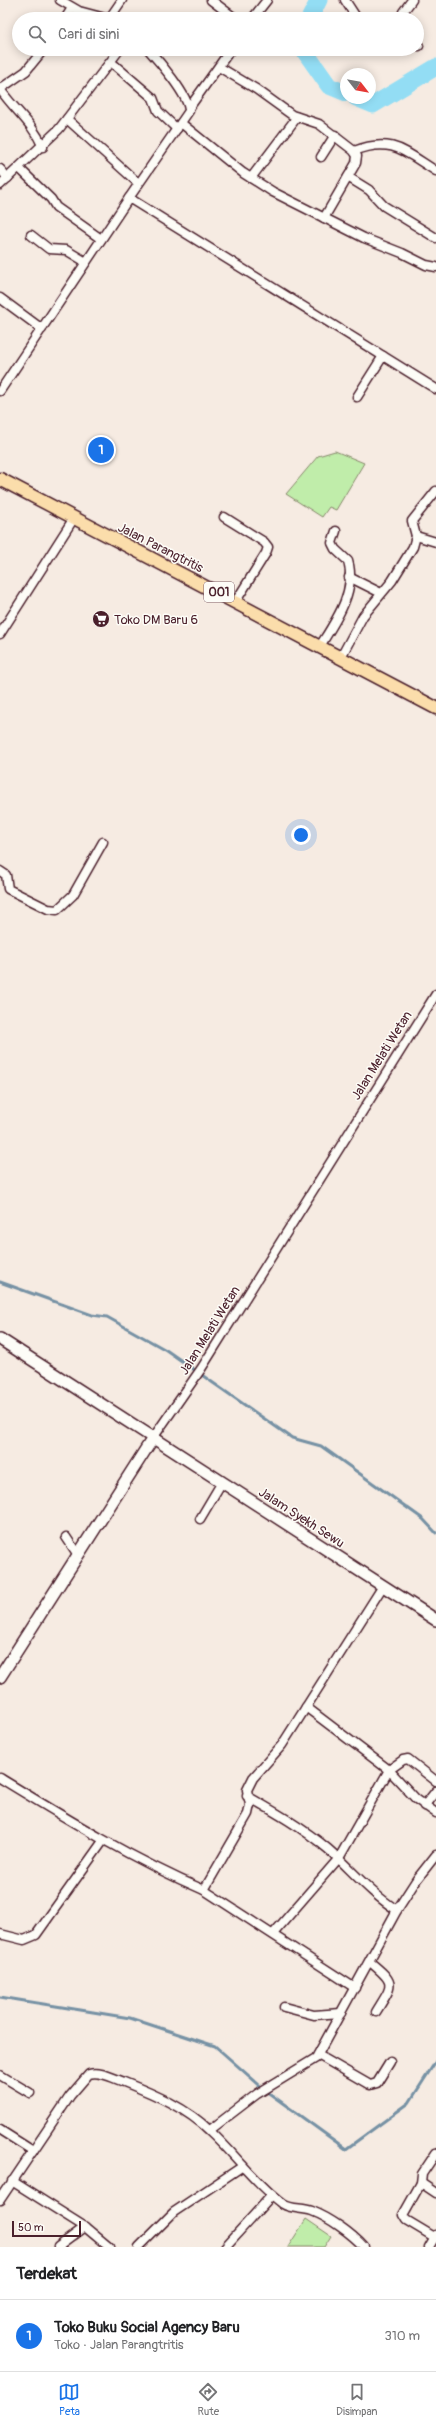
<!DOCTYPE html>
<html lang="id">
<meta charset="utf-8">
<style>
:root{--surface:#fff;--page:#f2f2f2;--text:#202124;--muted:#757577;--line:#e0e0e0;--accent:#1a73e8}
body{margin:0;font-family:Pangolin,sans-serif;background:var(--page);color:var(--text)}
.compass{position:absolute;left:340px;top:68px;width:36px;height:36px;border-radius:50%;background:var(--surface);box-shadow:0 2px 10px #0003;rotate:121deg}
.scale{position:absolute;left:12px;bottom:10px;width:69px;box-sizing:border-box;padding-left:4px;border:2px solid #4a1f2b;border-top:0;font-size:11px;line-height:14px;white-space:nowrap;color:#4a1f2b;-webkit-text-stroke:3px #fdfcf7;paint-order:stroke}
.you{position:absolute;left:301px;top:835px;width:14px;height:14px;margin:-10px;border:3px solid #fff;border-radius:50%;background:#1a73e8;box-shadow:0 0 0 6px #1a73e833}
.badge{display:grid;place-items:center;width:26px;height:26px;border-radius:50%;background:var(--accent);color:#fff;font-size:13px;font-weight:700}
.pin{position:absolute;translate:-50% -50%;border:2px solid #fff;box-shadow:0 1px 4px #0006}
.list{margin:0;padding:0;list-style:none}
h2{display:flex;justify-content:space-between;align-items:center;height:52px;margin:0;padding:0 16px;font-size:17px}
h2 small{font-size:13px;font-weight:400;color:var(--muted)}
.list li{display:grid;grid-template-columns:26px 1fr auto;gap:12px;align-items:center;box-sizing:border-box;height:72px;padding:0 16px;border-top:1px solid var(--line)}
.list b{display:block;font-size:15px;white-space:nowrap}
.list p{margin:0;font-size:13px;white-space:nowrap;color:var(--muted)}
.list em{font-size:13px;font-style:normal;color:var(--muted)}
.icon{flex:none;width:22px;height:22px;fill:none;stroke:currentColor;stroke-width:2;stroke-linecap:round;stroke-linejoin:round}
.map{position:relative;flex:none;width:436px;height:2247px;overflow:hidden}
.search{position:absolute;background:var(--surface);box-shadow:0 2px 10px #0003;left:12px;right:12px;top:12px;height:44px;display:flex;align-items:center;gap:10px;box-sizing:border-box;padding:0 14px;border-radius:22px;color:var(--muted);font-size:15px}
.sheet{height:124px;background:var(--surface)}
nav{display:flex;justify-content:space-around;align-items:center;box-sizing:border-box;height:56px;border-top:1px solid var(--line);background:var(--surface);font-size:11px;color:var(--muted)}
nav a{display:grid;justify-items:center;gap:2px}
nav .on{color:var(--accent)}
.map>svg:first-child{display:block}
</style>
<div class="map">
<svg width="436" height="2247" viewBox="0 0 436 2247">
<rect width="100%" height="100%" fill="#f6ebe2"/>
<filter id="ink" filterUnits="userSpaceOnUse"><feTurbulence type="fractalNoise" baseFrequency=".025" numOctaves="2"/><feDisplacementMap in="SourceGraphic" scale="8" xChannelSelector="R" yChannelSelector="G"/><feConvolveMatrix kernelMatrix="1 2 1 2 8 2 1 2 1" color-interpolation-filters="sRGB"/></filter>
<g filter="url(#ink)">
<g fill="#c0edaa" stroke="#85866a">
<path d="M 335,451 L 364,463 L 336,510 L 329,507 L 322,517 L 286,494 L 318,456 Z"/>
<path d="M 306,2219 L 331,2236 L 324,2247 L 288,2247 Z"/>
</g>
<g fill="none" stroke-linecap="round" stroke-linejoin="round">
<g stroke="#7691a4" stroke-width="3">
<path d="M 0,1282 L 92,1315 L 107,1317 L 166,1350 L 292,1438 L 321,1446 L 423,1519 L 436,1533"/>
<path d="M 0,1997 L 130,2018 L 215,2046 L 266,2091 L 346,2149 L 409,2103 L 436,2061"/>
</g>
<g stroke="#93ddf4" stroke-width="17">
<path d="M 309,19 L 319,0"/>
<path d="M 303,49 L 329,86 L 346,93"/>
<path d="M 356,98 L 373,105 L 436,67"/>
</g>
<g stroke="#4a1f2b" stroke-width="11">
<g id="street">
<path d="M 60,0 L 79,11 L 109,19 L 122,0"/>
<path d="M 211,0 L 236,19"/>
<path d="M 345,0 L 356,17"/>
<path d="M 65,19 L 72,8"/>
<path d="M 252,19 L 267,0"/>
<path d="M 402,19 L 403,12 L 412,0"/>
<path d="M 417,43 L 419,46"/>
<path d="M 111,62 L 153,98 L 158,111 L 177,129"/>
<path d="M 219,67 L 256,89 L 292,115 L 319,124 L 354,151 L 357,156 L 356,163 L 324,218"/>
<path d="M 0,89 C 15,111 32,122 43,147"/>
<path d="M 0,89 L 26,71 L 44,49"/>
<path d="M 189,108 L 231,49"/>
<path d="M 67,119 L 138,183"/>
<path d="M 181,123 L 243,173 L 273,192 L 364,238 L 402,253 L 426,265 L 436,267"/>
<path d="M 354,151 C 392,136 405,152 436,171"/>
<path d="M 321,157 L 335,135"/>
<path d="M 19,168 L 51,199 L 56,207 L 101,239"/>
<path d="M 0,169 L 8,178"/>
<path d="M 348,177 L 369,190 L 384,206 L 436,238"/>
<path d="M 251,178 L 297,117"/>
<path d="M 0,185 L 59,129 L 120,49"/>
<path d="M 129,198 L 189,111 C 189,96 158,60 148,49"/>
<path d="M 31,235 L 49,249 L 66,250 L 86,262"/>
<path d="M 0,298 L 42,329"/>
<path d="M 0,391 L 129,198 L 436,389"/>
<path d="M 357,397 L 383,356"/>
<path d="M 224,517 L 264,542 L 268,547 L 266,553 L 236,601"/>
<path d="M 416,536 L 436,542"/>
<path d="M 349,577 L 381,593"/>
<path d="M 0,634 L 74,518"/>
<path d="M 320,646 C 335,622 357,591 348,561 L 335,549 L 332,543 L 336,531"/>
<path d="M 341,657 L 363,616 L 392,581 L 413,547 L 416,536 L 412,521 L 436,491"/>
<path d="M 0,871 L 6,875 L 8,889 L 48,909 L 57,910 L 73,895 L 103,842"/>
<path d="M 153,1438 L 201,1369 L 436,994"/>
<path d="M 200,1519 L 222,1482"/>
<path d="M 66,1537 L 78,1555"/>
<path d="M 306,1707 L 389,1770 L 416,1799 L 436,1813"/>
<path d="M 0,1778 C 67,1819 132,1859 204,1890 L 248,1814 L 250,1805 L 247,1790 L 253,1778 L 282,1745 L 383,1586"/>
<path d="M 247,1796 C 275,1812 303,1828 328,1849 C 351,1869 370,1893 397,1910"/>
<path d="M 424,1806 L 436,1791"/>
<path d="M 204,1890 L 355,1988"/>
<path d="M 0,1934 L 24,1940 L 36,1935 L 103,1841"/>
<path d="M 273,1934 L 339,1858 L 389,1770 L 403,1760 L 408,1759 L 436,1781"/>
<path d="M 370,1962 C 397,1984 393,1984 376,2012"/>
<path d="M 284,2007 L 314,2015 L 341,2013"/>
<path d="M 318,2055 L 370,2085 L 377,2083 L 390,2062"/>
<path d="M 0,2075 L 30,2093"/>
<path d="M 0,2130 L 33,2151"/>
<path d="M 210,2130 L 257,2094 L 316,2058 L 397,1910 L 417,1879 L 436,1855"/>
<path d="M 12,2181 L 85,2227 L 109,2247"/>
<path d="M 421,2183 L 422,2174 L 436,2153"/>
<path d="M 436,2193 L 421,2183 L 403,2215 L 406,2220 L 436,2238"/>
<path d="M 0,2200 L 70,2096 L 89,2074 C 100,2071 113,2078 124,2082 C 154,2094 187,2108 210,2131 C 235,2154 255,2183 283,2204 C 292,2210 302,2207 312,2211 C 330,2218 351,2233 364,2247"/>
<path d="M 58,2247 L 85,2227"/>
<path d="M 139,2247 L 174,2212 L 243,2166"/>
<path d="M 225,2247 L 272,2195"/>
<path d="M 429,2247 L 436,2235"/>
</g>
</g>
<g stroke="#4a1f2b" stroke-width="14">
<g id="secondary">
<path d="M 0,1339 L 436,1620"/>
<path d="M 0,1677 L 153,1438"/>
</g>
</g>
<g stroke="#4a1f2b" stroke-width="15">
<path id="primary" d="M 0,479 L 436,708"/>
</g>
<use href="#street" stroke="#fdfcf7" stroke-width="8"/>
<use href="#secondary" stroke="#fdfcf7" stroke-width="11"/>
<use href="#primary" stroke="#fbddab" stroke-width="12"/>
</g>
</g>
<defs>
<g id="supermarket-disc" transform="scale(0.9)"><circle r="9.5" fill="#4a1f2b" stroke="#fdfcf7"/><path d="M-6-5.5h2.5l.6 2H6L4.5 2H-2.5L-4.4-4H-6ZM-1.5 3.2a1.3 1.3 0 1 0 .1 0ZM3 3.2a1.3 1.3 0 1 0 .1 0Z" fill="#fff"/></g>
</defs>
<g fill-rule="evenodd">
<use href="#supermarket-disc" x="101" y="619"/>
</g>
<g text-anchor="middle" stroke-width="3" stroke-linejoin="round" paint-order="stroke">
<rect fill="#fdfcf7" stroke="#806168" stroke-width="1" x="204" y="582" width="30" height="20" rx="3"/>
<g font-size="12" font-weight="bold" fill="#4a1f2b">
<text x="219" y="596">001</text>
</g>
<g font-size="13" fill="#4a1f2b" stroke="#fdfcf7">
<text transform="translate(161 547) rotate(27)" y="5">Jalan Parangtritis</text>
<text transform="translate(381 1055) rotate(-58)" y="5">Jalan Melati Wetan</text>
<text transform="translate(209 1330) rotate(-58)" y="5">Jalan Melati Wetan</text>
<text transform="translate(302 1517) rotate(33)" y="5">Jalam Syekh Sewu</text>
</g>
<g font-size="13" fill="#4a1f2b" stroke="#fdfcf7" text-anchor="start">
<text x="114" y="624">Toko DM Baru 6</text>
</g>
</g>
</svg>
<svg class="compass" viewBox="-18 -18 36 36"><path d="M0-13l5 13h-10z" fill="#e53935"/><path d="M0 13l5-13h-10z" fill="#757577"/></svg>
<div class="scale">50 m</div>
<div class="you"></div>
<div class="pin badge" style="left:101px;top:450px">1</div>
<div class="search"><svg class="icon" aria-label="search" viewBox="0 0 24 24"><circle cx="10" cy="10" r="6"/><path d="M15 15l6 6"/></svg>Cari di sini</div>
</div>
<section class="sheet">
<h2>Terdekat<small></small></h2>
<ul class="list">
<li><span class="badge">1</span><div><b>Toko Buku Social Agency Baru</b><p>Toko · Jalan Parangtritis</p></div><em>310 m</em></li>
</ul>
</section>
<nav>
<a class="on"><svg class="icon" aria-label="map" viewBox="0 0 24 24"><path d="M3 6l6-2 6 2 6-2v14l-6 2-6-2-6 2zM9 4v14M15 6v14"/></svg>Peta</a>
<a><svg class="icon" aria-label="directions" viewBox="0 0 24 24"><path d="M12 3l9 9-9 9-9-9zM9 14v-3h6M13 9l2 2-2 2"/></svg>Rute</a>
<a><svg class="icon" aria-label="saved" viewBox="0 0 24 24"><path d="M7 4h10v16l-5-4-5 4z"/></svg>Disimpan</a>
</nav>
